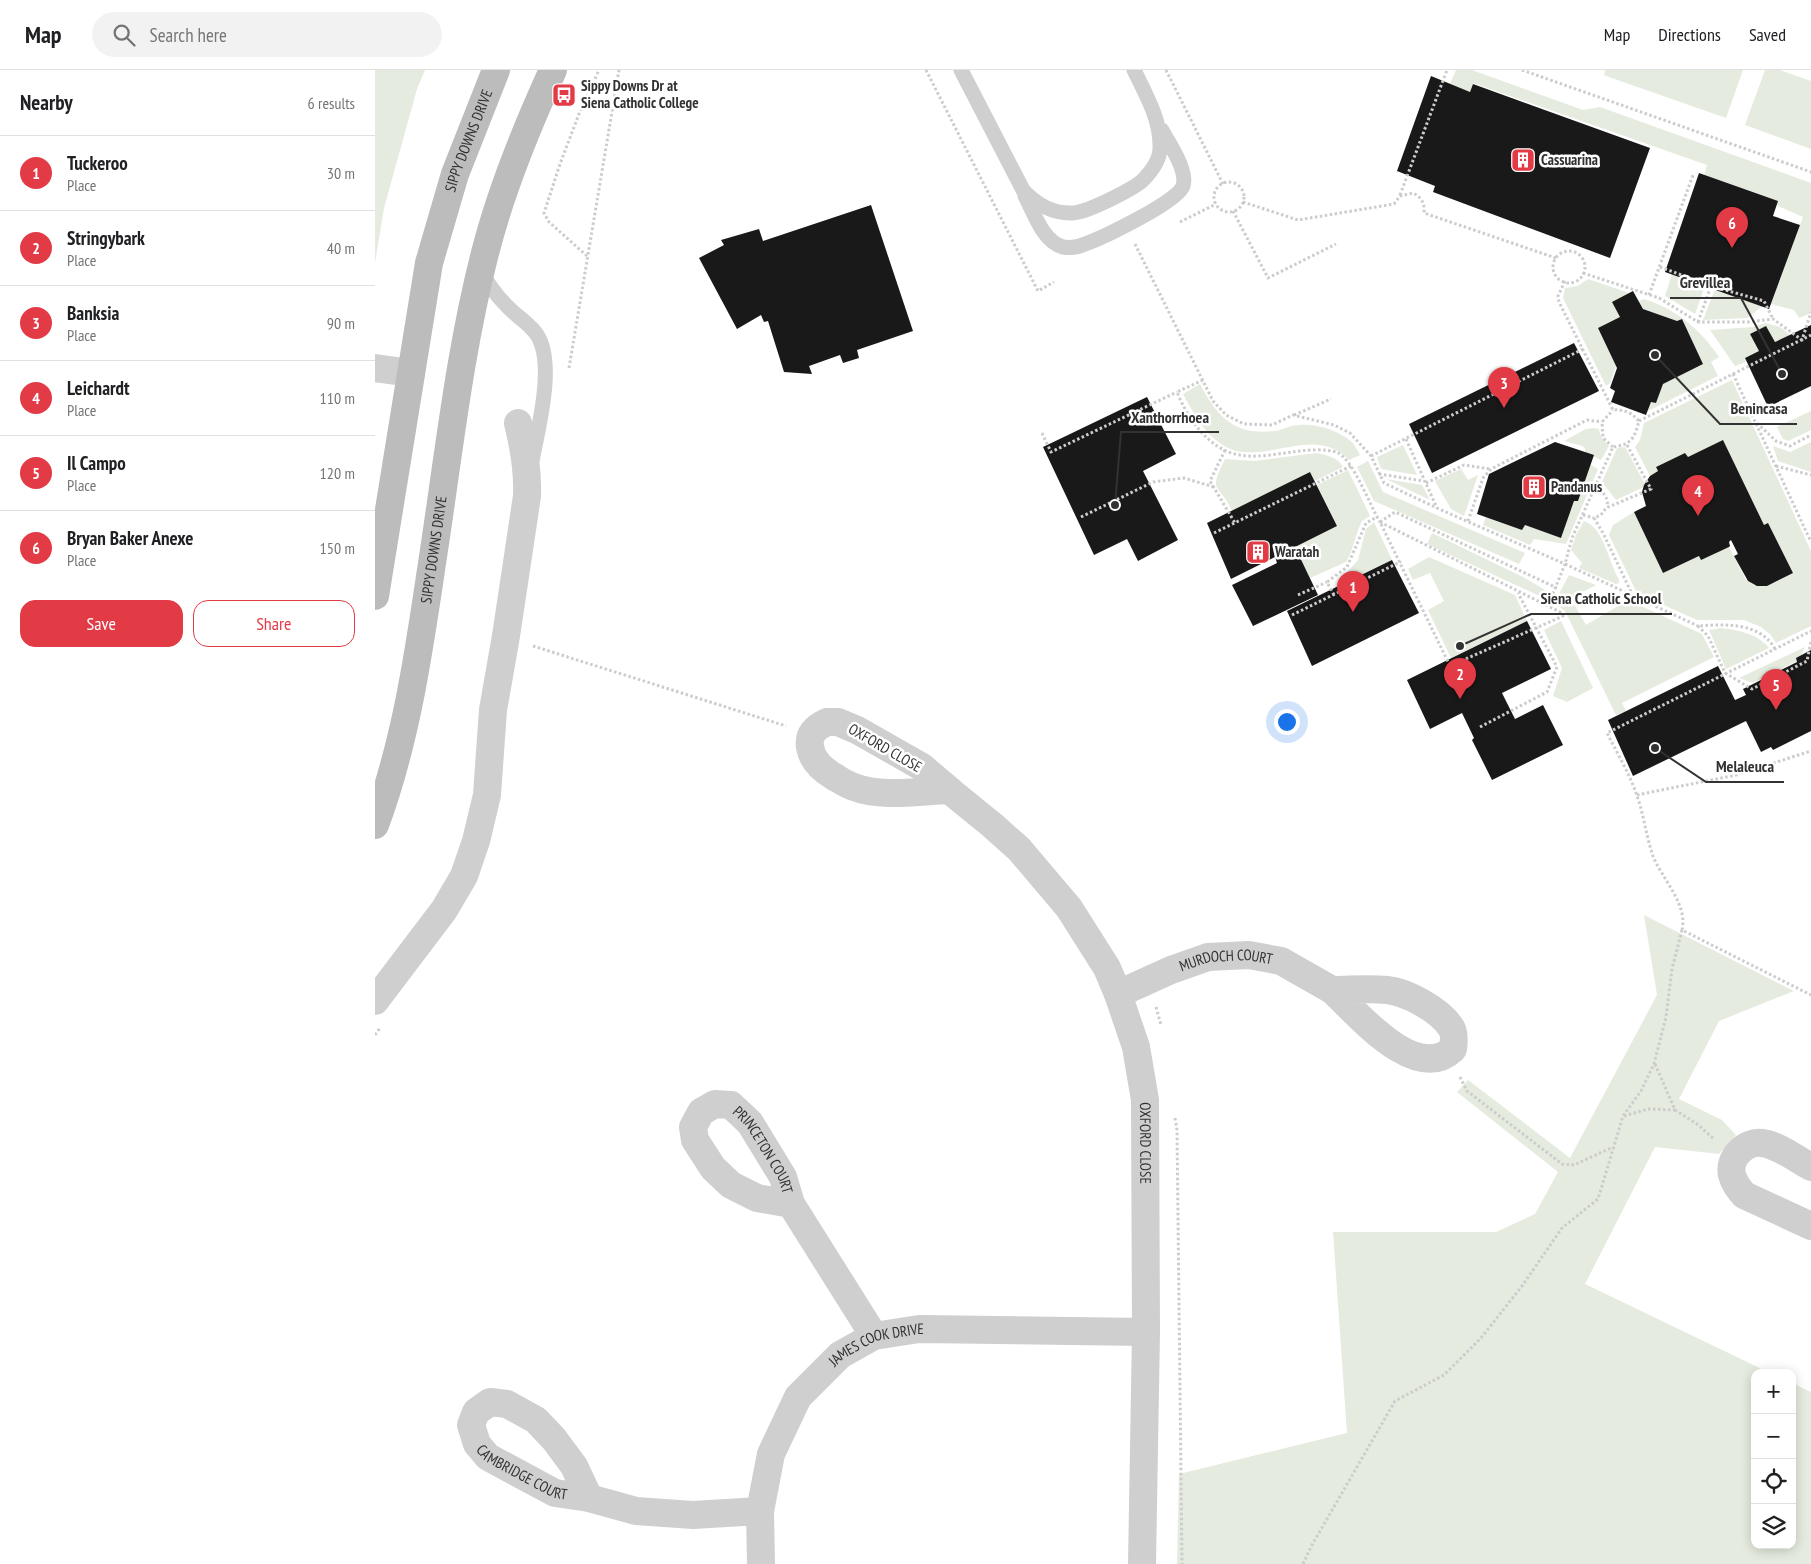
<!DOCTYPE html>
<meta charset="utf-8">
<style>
:root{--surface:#fff;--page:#f2f2f2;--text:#202124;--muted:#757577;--line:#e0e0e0;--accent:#e23b46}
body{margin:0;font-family:"PT Sans Narrow",sans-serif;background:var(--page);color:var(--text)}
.controls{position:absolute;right:15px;bottom:15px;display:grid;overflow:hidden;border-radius:10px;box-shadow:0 2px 12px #0003}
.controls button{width:45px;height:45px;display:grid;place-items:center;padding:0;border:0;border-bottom:1px solid var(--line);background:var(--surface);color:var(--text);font:25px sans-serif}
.you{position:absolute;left:911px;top:651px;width:18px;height:18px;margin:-12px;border:4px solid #fff;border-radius:50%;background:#1a73e8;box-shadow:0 0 0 8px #1a73e833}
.badge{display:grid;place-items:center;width:32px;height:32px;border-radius:50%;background:var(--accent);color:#fff;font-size:16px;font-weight:700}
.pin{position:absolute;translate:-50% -41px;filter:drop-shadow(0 1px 2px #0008)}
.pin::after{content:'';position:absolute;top:26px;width:18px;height:15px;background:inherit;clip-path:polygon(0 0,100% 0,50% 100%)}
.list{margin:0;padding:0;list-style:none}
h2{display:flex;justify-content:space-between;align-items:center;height:65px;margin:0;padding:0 20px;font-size:21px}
h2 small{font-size:16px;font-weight:400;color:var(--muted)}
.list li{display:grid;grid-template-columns:32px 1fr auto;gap:15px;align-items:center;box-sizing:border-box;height:75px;padding:0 20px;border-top:1px solid var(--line)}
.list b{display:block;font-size:19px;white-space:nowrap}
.list p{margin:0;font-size:16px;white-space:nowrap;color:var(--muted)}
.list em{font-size:16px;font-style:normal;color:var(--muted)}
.actions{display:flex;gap:10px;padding:15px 20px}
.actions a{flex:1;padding:11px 0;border:1px solid var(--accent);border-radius:15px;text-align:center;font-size:18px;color:var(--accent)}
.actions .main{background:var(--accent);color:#fff}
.icon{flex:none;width:28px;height:28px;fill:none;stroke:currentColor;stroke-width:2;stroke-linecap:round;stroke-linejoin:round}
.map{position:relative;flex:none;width:1436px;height:1494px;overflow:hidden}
header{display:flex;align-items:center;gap:30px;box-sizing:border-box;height:70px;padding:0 25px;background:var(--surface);border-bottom:1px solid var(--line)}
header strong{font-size:24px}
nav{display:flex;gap:28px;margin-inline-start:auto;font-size:18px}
.search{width:350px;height:45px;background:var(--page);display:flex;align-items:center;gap:12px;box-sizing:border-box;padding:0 18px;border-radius:28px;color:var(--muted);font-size:19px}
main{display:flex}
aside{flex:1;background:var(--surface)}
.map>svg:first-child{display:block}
</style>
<header>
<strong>Map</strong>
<div class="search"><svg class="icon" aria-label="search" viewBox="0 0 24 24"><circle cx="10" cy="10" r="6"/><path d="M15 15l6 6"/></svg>Search here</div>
<nav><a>Map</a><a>Directions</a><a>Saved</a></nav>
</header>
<main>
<aside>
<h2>Nearby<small>6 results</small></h2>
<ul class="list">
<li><span class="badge">1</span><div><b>Tuckeroo</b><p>Place</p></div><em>30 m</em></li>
<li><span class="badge">2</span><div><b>Stringybark</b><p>Place</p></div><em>40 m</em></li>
<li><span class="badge">3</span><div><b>Banksia</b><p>Place</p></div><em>90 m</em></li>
<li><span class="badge">4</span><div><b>Leichardt</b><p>Place</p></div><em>110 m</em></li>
<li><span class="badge">5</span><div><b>Il Campo</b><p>Place</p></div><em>120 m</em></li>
<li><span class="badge">6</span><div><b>Bryan Baker Anexe</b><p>Place</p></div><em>150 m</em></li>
</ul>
<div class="actions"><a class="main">Save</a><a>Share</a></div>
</aside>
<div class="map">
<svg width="1436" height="1494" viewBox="0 0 1436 1494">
<rect width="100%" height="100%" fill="#fff"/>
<g fill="#e5ebde">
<path d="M 0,0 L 50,0 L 42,19 L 9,138 L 0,193 Z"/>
<path d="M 1081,0 L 1097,0 L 1208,40 L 1225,37 L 1436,113 L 1436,243 L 1424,248 L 1419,240 L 1396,234 L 1428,147 L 1401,135 L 1402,131 L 1329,105 L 1332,95 L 1098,13 L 1095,22 L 1075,14 Z"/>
<path d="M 1230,0 L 1368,0 L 1351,48 L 1234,7 L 1229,5 Z"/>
<path d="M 1390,0 L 1405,0 L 1436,11 L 1436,79 L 1370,55 Z"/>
<path d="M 1297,204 L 1330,216 L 1320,244 L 1290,226 Z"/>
<path d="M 1213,209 L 1254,223 L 1245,247 L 1223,258 L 1241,296 L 1235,313 L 1231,316 L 1188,228 L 1190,218 L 1203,216 Z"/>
<path d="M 1340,219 L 1388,236 L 1372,248 L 1328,250 Z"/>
<path d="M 1269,229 C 1301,239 1325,259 1344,287 L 1336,292 L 1343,306 L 1273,341 L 1276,332 L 1281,333 L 1288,314 L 1328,294 L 1307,249 L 1302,251 L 1268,239 L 1264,231 Z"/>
<path d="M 1391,253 L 1405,257 L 1415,265 L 1400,272 L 1391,256 L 1375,264 L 1384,281 L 1370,288 L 1371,292 L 1360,296 L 1335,260 L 1378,257 Z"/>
<path d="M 1357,310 L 1436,481 L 1436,556 L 1401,573 L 1396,565 L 1386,557 L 1369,550 L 1322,550 L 1262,523 L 1234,465 L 1238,455 L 1259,442 L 1288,503 L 1324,486 L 1354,477 L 1370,508 C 1384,525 1403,511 1418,503 L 1393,454 L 1389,455 L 1348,371 L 1313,387 L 1310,383 L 1281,397 L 1283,401 L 1275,406 L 1260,377 L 1265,370 L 1269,353 Z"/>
<path d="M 825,314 C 842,347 860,366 900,361 C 908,360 915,355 923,355 C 941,353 963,360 977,372 C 980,375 982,380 985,385 L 974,390 C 947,363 917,379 884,382 C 877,382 867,383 861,381 C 834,373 820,346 808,324 Z"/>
<path d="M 1436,341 L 1436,360 L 1413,371 L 1408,369 L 1402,357 Z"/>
<path d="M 1219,358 L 1224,359 L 1226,367 L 1234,376 L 1226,390 L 1210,382 L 1210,378 L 1207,376 L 1189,371 L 1211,359 Z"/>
<path d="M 1436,372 L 1436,402 L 1403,391 L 1398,376 L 1415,382 Z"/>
<path d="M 1028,375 L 1042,405 L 1006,399 L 1002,387 Z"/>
<path d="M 1250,377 L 1271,416 L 1241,430 L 1227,412 L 1242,378 Z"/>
<path d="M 941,383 C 951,385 963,387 968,397 L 940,411 L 935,402 L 857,441 C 844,411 832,425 850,389 L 879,391 Z"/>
<path d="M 993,391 L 1008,422 L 1150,483 L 1144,494 L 999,431 L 982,397 Z"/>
<path d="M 1216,395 L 1223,399 L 1191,474 L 1159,469 L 1155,475 L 1108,455 L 1111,447 L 1147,460 L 1150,455 L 1186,468 L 1199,431 L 1203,431 Z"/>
<path d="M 1086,399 L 1093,410 L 1103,405 L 1089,446 L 1076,439 L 1060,411 Z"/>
<path d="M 973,400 L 995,446 L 987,451 L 983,460 L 976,482 L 971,492 L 935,508 L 920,477 L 962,456 L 942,415 Z"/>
<path d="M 1011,409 L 1047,415 L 1055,430 Z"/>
<path d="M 1209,451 C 1230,459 1233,492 1244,509 L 1244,513 L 1241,514 L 1204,498 L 1207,493 L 1196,480 L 1201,465 Z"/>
<path d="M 999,452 L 1017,490 L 970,513 L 967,508 L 983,490 L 991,459 Z"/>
<path d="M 1057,463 L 1148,507 L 1175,523 L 1171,529 L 1052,474 Z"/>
<path d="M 1054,487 L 1140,525 L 1152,551 L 1076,588 L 1053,540 L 1069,531 L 1055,503 L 1038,510 L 1033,499 Z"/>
<path d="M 1194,505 L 1221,515 L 1193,530 L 1200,536 L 1211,555 L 1253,530 L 1327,564 L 1339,587 L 1247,633 L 1251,641 L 1241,645 L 1190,541 L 1179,533 Z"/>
<path d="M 1186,551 L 1218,618 L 1192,632 L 1178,626 L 1187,598 L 1169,560 Z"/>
<path d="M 1346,558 C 1363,560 1383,564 1394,578 L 1351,599 L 1334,560 Z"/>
<path d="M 1430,577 L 1424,590 L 1378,613 L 1364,608 Z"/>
<path d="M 1269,845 L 1419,921 L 1344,951 L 1304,1029 L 1347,1050 L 1361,1065 L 1344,1084 L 1280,1077 L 1210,1214 L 1395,1303 L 1380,1303 L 1380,1475 L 1417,1475 L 1417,1313 L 1436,1322 L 1436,1494 L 802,1494 L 804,1404 L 972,1363 L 958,1162 L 1121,1162 L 1160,1144 L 1183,1102 L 1082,1022 L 1093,1010 L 1195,1088 L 1282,925 Z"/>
</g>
<g fill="#191919">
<path d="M 1056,6 L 1095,22 L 1098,14 L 1275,78 L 1235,188 L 1058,122 L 1060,116 L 1022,101 Z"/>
<path d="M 1324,103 L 1403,131 L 1398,146 L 1425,155 L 1394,239 L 1290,202 Z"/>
<path d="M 496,135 L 538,261 L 482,280 L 484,288 L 468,293 L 465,285 L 434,296 L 437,304 L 409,302 L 393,251 L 389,252 L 386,245 L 362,259 L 324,188 L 349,175 L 346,170 L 384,159 L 388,171 Z"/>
<path d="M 1258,221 L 1268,239 L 1302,251 L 1307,249 L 1328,294 L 1288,314 L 1281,333 L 1276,332 L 1271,345 L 1236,332 L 1240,321 L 1235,318 L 1242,298 L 1223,258 L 1245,247 L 1237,232 Z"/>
<path d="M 1436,255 L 1436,316 L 1393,337 L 1370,288 L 1384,281 L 1375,264 L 1391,256 L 1400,272 Z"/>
<path d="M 1199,273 L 1224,321 L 1057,403 L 1034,354 Z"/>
<path d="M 772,327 L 801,384 L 768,401 L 803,470 L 763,491 L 752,469 L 719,485 L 668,377 Z"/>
<path d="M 1348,370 L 1389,455 L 1393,453 L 1418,503 L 1392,516 L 1382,516 L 1373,511 L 1359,486 L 1363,484 L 1356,470 L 1354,472 L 1355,476 L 1354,477 L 1326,490 L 1324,486 L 1288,503 L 1259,442 L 1271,436 L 1267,422 L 1269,415 L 1275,406 L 1283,401 L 1281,397 L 1310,383 L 1313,387 Z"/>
<path d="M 1180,372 L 1219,385 L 1203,431 L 1199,431 L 1186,468 L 1150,455 L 1147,460 L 1102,444 L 1114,404 Z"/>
<path d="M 935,402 L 962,456 L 920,477 L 943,525 L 878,556 L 857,515 L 902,493 L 900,487 L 856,509 L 832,453 Z"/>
<path d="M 1017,490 L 1044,543 L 937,596 L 912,541 Z"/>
<path d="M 1152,551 L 1176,599 L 1127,623 L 1140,649 L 1168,635 L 1188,675 L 1117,710 L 1097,670 L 1099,668 L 1087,643 L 1055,659 L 1032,610 Z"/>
<path d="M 1436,580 L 1436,661 L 1398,680 L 1396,677 L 1386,682 L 1371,651 L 1258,706 L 1233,650 L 1343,596 L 1360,630 L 1371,625 L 1368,619 L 1422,592 L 1421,588 Z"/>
</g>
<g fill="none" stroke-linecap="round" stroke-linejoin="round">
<g stroke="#ccc" stroke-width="3" stroke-dasharray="2.5 2.5" stroke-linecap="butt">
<path d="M 551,0 L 663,221 L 679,212"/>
<path d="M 791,0 L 848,114"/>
<path d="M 1147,0 L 1436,102"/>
<circle cx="854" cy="127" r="15"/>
<path d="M 1025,125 L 1072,0"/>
<path d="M 868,132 L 923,150 L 1019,134 L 1025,126 L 1038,123 C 1046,127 1050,133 1049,143 L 1181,188"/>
<path d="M 858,141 L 893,208 L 961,174"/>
<path d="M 805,152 L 841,134"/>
<path d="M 760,174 L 838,331 L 851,345 L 869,354 L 897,355 L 918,345 L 959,355 L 975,363 L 996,386 L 1009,413 L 1062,438 L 1190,494 L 1173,536"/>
<circle cx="1194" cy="197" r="16"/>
<path d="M 212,186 L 174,152 L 169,143 L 185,94 L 204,44 L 224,0"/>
<path d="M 1285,197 L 1336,216 L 1389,231 L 1398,249"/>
<path d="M 1208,203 L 1284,228 L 1323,252 L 1373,252 L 1398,249 L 1427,270 L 1436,242"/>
<path d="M 1190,211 L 1183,226 L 1184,232 L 1238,340 C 1249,339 1257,343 1264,351 C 1259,369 1257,374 1238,377 L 1197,468 L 1190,494 L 1323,556"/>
<path d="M 1274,225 L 1318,105"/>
<path d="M 1323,252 L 1336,216"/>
<path d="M 194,298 L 244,0"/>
<path d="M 1358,304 L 1436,265"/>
<path d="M 828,310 L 802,322 C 812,347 832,377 860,384 C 879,389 899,384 918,382 C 928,380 954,378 963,383 C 979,391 995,436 1005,452"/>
<path d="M 919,345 L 956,329"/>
<path d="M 1264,351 L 1358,304 L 1436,472"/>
<path d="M 1382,353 L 1401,371 L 1415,376 L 1436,365"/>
<path d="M 667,363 L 676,382 L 802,322"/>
<path d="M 1031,369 L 1062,438"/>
<path d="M 1252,375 L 1276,419 L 1231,438 L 1226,445 L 1219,448 L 1228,463 L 1257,524"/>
<path d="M 1238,377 L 1228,368 L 1227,352 L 1238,340"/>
<path d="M 850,380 L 835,411 L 860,453"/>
<path d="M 996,386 L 1208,279"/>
<path d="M 1401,396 L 1436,405"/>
<path d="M 1004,404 L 1049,411"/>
<path d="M 1051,413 L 1089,395 L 1115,399"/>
<path d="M 1220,417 C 1228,421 1234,428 1232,437"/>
<path d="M 1208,445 L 1219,448"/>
<path d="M 706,447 L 778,412 L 809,408 L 839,417"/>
<path d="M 1093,451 L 1108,408 L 1116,399 L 1212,350 L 1227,352"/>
<path d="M 1005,452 L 1185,542 L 1188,546 L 1075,596 Z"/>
<path d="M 1005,452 L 1020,442 L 1182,518"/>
<path d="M 839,463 L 976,396"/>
<path d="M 923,525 L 952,512"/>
<path d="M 959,525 L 952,512 L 972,497 L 991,453 L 1002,447"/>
<path d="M 917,545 L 1025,492 L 1025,491"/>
<path d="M 158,576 L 411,656"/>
<path d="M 1400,579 C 1385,552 1350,554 1323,556 L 1333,566 L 1350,603 L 1377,619 L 1432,591 L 1436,571"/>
<path d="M 1105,657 L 1172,622 L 1182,597 L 1143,523"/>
<path d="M 1262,725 L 1361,705 L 1436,681"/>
<path d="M 1307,860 C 1313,834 1287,809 1278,786 C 1271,766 1269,745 1262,726 C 1255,704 1242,683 1232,663 L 1436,561"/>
<path d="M 781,937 L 786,955"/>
<path d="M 0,965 L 5,958"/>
<path d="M 1280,994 L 1300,1040 L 1322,1054 L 1339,1069"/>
<path d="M 1085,1007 L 1092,1021 L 1187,1094 L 1199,1095 L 1238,1077"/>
<path d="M 1249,1046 L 1273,1039 L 1300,1040"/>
<path d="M 800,1048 L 802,1060 L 807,1494"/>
<path d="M 928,1494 L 937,1475 L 1020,1331 L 1069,1305 L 1106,1268 L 1147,1216 L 1187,1158 L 1223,1129 L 1248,1046 L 1266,1021 L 1279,994 L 1291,947 L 1297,899 L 1307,860 L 1436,925"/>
</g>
<g stroke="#cfcfcf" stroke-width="15">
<path d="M 586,0 L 648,120 C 662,135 678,144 698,143 C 713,142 756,120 767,111 C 775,103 785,90 785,78 C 786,50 771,25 759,0"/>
<path d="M 650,126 C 659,142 667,171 688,177 C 695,178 704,177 710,174 C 727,168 804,131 808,116 C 813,100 794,74 787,60"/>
<path d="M 106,201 C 113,214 121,225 131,235 C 140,245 152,252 160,262 C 182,289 163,359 157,391"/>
</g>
<g stroke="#cfcfcf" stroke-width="28">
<path d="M 0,298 L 36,303"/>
<path d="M 452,652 L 463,652 L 482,660 L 547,697 L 574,720 C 543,721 507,728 479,717 C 472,715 465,710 458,706 C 448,700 437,690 435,677 C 433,664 441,657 452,652 Z"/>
<path id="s1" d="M 574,720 L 617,755 L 644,779 L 694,838 L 732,898 L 743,924 L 761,977 L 770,1030 L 771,1262 L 767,1494"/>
<path d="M 957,920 C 975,920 994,918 1012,920 C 1032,922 1064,940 1075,956 C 1080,962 1079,972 1078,979 C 1041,1014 983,944 957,920 Z"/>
<path id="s2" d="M 743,924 L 796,900 L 833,887 L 874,885 L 906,891 L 957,920"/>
<path d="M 0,931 L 69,840 L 89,806 L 101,771 L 112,725 L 118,640 L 131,566 L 152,426 C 153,401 149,377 143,353"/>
<path d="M 1436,1097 C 1421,1089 1404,1075 1387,1073 C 1370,1071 1353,1088 1357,1105 C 1359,1113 1364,1119 1369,1125 L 1436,1156"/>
<path id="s3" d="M 416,1134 L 382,1128 L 356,1115 L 338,1098 L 320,1070 L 318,1057 L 326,1042 L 340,1034 L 356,1035 L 375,1053 L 408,1107 L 416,1134 L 499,1266"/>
<path id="s4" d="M 214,1428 L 199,1396 L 179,1369 L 161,1350 L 132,1334 L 115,1332 L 101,1342 L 96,1355 L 102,1374 L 113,1387 L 180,1423 L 214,1428 L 261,1441 L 318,1445 L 385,1441"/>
<path id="s5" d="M 386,1494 L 385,1441 L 396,1384 L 423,1327 L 465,1285 L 499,1266 L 544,1259 L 771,1262"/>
</g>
<g stroke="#bcbcbc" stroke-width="28">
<path id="s6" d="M 0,526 L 54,193 L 80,104 L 121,0"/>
<path id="s7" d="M 0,755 C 33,666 45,573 59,480 C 74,381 85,280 110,183 C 126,120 151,59 178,0"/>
</g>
</g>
<defs>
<g id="bus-square" transform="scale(1.25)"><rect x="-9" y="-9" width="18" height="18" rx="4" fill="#e23b46" stroke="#fff"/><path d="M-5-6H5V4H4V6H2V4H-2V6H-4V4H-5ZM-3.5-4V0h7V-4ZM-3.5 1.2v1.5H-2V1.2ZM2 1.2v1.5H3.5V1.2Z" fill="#fff"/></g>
<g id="building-square" transform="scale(1.25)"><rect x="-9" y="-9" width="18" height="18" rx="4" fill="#e23b46" stroke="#fff"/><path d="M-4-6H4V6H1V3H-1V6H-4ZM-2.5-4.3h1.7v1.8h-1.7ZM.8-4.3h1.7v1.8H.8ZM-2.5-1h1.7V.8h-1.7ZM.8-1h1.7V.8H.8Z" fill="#fff"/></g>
</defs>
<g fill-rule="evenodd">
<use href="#bus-square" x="189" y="25"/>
<use href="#building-square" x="1148" y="90"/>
<use href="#building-square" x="1159" y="417"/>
<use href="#building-square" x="883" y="482"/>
</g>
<g text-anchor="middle" stroke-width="5" stroke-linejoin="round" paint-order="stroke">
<g font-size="15" font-weight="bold" fill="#323232" stroke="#fff" text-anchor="start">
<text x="206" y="21">Sippy Downs Dr at<tspan x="206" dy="17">Siena Catholic College</tspan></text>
<text x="1166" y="95">Cassuarina</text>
<text x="1176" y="422">Pandanus</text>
<text x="900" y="487">Waratah</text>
</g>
<g font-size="15" fill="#323232" stroke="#fff">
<text dy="5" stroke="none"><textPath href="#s6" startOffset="466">SIPPY DOWNS DRIVE</textPath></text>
<text dy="5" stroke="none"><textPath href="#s7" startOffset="282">SIPPY DOWNS DRIVE</textPath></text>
<text transform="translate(510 678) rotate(30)" y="5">OXFORD CLOSE</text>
<text dy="5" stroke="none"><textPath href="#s2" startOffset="115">MURDOCH COURT</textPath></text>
<text dy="5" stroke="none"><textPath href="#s1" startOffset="421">OXFORD CLOSE</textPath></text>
<text dy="5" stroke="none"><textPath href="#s3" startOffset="240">PRINCETON COURT</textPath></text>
<text dy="5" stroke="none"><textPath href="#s5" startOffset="272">JAMES COOK DRIVE</textPath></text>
<text dy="5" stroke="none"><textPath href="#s4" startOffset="251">CAMBRIDGE COURT</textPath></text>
</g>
</g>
<path fill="none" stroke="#323232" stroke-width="2" d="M1407 304L1366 228H1295M1280 285L1345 354H1422M740 435L746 362H844M1085 576L1156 544H1297M1280 678L1331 712H1409"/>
<g fill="#323232" stroke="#fff" stroke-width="2">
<circle cx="1407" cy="304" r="5"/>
<circle cx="1280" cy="285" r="5"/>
<circle cx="740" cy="435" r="5"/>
<circle cx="1085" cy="576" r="5"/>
<circle cx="1280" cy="678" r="5"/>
</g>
<g font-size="16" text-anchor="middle" font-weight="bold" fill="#323232" stroke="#fff" stroke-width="5" stroke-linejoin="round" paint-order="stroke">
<text x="1330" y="218">Grevillea</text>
<text x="1384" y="344">Benincasa</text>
<text x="795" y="353">Xanthorrhoea</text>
<text x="1226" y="534">Siena Catholic School</text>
<text x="1370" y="702">Melaleuca</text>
</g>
</svg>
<div class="controls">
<button>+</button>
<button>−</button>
<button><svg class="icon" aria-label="locate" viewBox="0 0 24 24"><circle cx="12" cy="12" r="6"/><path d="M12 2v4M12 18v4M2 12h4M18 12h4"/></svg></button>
<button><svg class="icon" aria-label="layers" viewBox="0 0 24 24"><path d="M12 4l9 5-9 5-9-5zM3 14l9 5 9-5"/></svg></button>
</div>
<div class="you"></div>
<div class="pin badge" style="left:978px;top:542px">1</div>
<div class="pin badge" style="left:1085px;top:629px">2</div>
<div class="pin badge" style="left:1129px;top:338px">3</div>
<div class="pin badge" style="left:1323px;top:446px">4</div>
<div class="pin badge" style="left:1401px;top:640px">5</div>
<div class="pin badge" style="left:1357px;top:178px">6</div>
</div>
</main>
